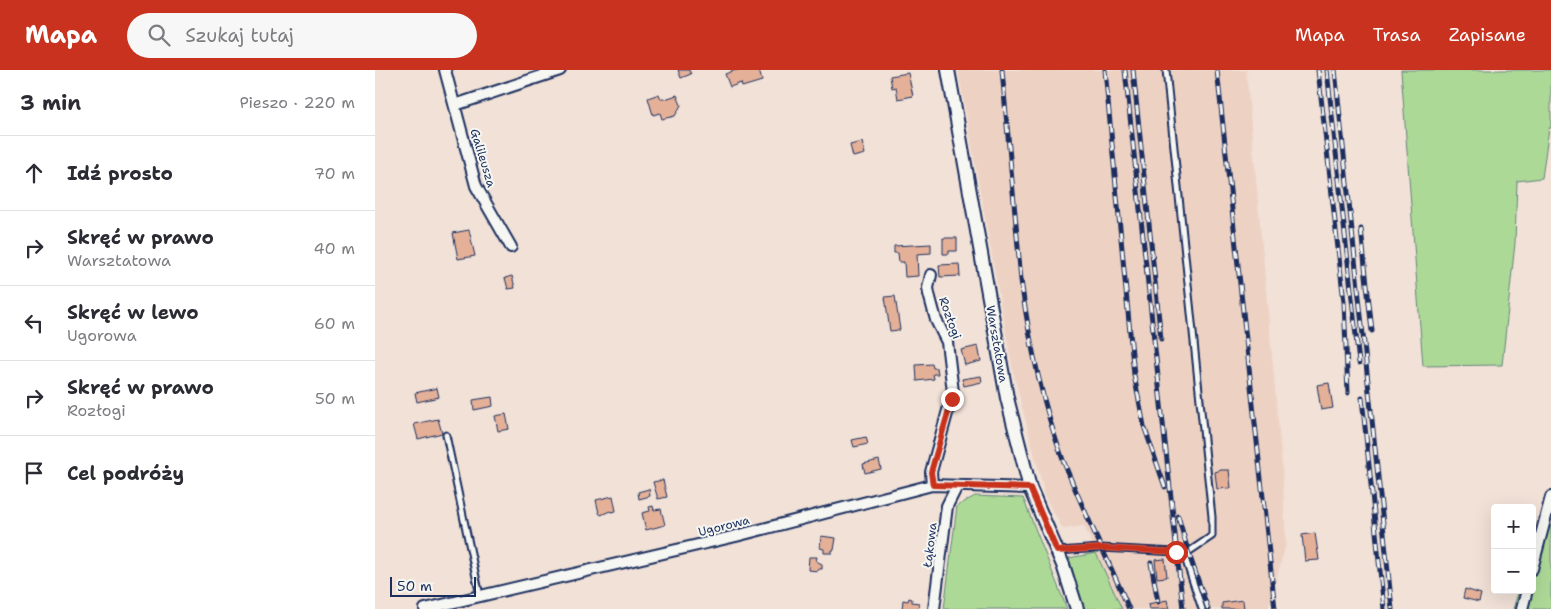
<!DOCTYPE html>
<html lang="pl">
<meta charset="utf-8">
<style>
:root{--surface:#fff;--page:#f7f7f7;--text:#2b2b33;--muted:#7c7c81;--line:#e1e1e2;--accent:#c8321e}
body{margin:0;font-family:"Shantell Sans",sans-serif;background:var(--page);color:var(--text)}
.controls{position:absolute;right:15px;bottom:15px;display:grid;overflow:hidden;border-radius:5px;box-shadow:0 5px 20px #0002}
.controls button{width:45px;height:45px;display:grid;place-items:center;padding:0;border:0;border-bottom:1px solid var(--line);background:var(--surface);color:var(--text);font:25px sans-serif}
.scale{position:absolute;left:15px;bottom:12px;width:86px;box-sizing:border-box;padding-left:5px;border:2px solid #1b2f5e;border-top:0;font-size:14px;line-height:18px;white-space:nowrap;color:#1b2f5e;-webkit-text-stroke:4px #f6f6f2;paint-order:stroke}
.stop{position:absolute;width:15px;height:15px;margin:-11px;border:4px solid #c8321e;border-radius:50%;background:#fff}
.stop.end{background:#c8321e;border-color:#fff;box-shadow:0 1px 5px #0008}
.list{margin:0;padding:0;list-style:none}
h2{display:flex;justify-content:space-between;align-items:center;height:65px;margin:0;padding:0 20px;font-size:21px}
h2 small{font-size:16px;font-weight:400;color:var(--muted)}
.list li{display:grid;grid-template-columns:32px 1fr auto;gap:15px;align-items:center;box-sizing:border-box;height:75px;padding:0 20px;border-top:1px solid var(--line)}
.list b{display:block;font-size:19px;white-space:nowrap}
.list p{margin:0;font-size:16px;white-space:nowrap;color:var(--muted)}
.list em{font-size:16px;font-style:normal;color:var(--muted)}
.icon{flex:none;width:28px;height:28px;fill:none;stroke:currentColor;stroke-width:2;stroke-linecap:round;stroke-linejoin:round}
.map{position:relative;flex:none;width:1176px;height:539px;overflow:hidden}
header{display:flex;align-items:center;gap:30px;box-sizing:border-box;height:70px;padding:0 25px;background:var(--accent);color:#fff}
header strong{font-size:24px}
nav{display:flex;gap:28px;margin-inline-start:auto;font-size:18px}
.search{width:350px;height:45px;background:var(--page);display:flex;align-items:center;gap:12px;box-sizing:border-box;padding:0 18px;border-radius:28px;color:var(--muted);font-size:19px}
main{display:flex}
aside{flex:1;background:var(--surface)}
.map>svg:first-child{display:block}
</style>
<header>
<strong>Mapa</strong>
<div class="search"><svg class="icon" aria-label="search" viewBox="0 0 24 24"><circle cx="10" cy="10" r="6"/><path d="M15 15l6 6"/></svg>Szukaj tutaj</div>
<nav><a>Mapa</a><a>Trasa</a><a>Zapisane</a></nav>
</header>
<main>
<aside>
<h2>3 min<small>Pieszo · 220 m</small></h2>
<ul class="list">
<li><svg class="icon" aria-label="ahead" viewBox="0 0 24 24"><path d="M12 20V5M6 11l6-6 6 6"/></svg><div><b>Idź prosto</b></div><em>70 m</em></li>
<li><svg class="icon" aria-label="right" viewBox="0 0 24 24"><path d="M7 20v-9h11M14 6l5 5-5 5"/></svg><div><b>Skręć w prawo</b><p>Warsztatowa</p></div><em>40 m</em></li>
<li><svg class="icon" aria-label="left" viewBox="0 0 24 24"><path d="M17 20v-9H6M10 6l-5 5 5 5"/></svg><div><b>Skręć w lewo</b><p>Ugorowa</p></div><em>60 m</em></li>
<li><svg class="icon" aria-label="right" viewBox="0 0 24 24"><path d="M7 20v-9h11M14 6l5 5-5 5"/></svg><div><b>Skręć w prawo</b><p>Rozłogi</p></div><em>50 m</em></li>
<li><svg class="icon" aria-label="arrive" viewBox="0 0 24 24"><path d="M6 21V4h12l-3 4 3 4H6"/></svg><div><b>Cel podróży</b></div></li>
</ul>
</aside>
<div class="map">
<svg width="1176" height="539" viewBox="0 0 1176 539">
<rect width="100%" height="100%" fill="#f1e1d7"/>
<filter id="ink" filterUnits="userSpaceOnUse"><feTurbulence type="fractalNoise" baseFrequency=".02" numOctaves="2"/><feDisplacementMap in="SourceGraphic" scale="10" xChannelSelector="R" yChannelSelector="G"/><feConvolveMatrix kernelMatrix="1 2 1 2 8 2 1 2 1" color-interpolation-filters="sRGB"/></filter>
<g filter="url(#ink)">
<path fill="#edd2c4" d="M 583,0 L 871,0 L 907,395 L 911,474 L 893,539 L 747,539 L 709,456 L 688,459 L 671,429 L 638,302 Z"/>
<g fill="#add997" stroke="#64847a">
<path d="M 1026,0 L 1176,0 L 1176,58 L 1174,58 L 1167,108 L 1142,111 L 1140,173 L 1127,295 L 1048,296 Z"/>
<path d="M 600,426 L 648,428 L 692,539 L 569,539 L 582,436 Z"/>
<path d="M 1176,453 L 1176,539 L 1138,539 L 1144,520 L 1157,520 L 1157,460 Z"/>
<path d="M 721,483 L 747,539 L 709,539 L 694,488 Z"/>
</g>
<g fill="#e4b098" stroke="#1b2f5e">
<path d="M 303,0 L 314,0 L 316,4 L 306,8 Z"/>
<path d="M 361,0 L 384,0 L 387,11 L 367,17 L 366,13 L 355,17 L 350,4 Z"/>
<path d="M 533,3 L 538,26 L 523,29 L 521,17 L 517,18 L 515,6 Z"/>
<path d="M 284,24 L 286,29 L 290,29 L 302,25 L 306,35 L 300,46 L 287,49 L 285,43 L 278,45 L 273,28 Z"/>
<path d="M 487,72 L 490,84 L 478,87 L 475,75 Z"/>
<path d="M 94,160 L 100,186 L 83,189 L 78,163 Z"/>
<path d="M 568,168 L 582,168 L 582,181 L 574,181 L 574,184 L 568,184 Z"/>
<path d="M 556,174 L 556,183 L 542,184 L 543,206 L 530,207 L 529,192 L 524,192 L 523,183 L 519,183 L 519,176 Z"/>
<path d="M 584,194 L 585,206 L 565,207 L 564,195 Z"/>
<path d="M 137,206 L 140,218 L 133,219 L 130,208 Z"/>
<path d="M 520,226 L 525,260 L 515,261 L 510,227 Z"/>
<path d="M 603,276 L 606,291 L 590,295 L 586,280 Z"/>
<path d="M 557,294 L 558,298 L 562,298 L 563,304 L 558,304 L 559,309 L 542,311 L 541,295 Z"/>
<path d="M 606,306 L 607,312 L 589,316 L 587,309 Z"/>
<path d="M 954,313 L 958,338 L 946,340 L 942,315 Z"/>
<path d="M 62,318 L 64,327 L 42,332 L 40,323 Z"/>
<path d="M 117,327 L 118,336 L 99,340 L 98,330 Z"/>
<path d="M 131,344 L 134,359 L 123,361 L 120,346 Z"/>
<path d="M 63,349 L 67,363 L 43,369 L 39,354 Z"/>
<path d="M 491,367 L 493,374 L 479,377 L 477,370 Z"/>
<path d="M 504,390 L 506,399 L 490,403 L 488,394 Z"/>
<path d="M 846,400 L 854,400 L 856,418 L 842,419 L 840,402 Z"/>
<path d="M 288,410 L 292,427 L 283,429 L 278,412 Z"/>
<path d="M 274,419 L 275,426 L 264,429 L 263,422 Z"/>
<path d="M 238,426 L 241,441 L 236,442 L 235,441 L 226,445 L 224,443 L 221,430 Z"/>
<path d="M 278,436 L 279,440 L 286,439 L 290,455 L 271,460 L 267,443 L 275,441 L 274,437 Z"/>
<path d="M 940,463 L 944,490 L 930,491 L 927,465 Z"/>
<path d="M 446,466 L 461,468 L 459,480 L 457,480 L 457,483 L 449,483 L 449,479 L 445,478 Z"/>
<path d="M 434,487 L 442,487 L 441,491 L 447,494 L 447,499 L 443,499 L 443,501 L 433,500 Z"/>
<path d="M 790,489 L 792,507 L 782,508 L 780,490 Z"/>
<path d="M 1090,519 L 1106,524 L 1104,532 L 1088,528 Z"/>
<path d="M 534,528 L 537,529 L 537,532 L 544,533 L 543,539 L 527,539 L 528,530 L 533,531 Z"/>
<path d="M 792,530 L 794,539 L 774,539 L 773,534 Z"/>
<path d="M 868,530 L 869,539 L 847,539 L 847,533 Z"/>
</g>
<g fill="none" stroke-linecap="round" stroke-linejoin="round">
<g stroke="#1b2f5e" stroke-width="9">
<g id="service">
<path d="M 791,0 L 837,447 L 837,466 L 809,485"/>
<path d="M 71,365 L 105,526"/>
<path d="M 683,481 L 726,478 L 801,482 L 809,485 L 827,539"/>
</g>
</g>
<g stroke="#1b2f5e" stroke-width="14">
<g id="minor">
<path d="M 70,0 L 101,116 L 136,177"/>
<path d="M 80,35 L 185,0"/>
<path d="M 556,205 L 553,218 L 554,224 L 561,250 L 572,272 L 578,322 L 556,402 L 557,415"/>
<path d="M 1157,499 L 1176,427"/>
<path d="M 50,539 L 361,466 L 557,415 L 655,418"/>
<path d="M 559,539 L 572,436 L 582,416"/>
<path d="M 1147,539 L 1152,520"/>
</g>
</g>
<g stroke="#1b2f5e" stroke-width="16">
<path id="tertiary" d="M 573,0 L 632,328 L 655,418 L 688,495 L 702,539"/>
</g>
<use href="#service" stroke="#f6f6f2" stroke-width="5"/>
<use href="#minor" stroke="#f6f6f2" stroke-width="10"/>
<use href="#tertiary" stroke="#f6f6f2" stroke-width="12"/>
<g stroke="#1b2f5e" stroke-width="5">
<g id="rail">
<path d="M 627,0 L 646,210 C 654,270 667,333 688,390 C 708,441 733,489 754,539"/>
<path d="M 730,0 L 759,305 L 769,356 L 790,417"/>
<path d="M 750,0 L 808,539"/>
<path d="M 758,0 L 786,269"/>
<path d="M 842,0 L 900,539"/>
<path d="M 943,0 L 969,232 L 973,323"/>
<path d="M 952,0 L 984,293"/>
<path d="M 960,0 L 1017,539"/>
<path d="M 986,159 L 997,261"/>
<path d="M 987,328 L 1009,539"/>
<path d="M 803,446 L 813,481 L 833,539"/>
<path d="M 776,493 L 783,532"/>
</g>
</g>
<use href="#rail" stroke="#f6f6f2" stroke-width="3" stroke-dasharray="9" stroke-linecap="butt"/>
</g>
</g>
<g fill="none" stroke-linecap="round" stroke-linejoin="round" filter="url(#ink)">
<path stroke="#c8321e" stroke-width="6" d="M 577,329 L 556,402 L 558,415 L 655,418 L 682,481 L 726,478 L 801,482"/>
</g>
<g text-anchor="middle" stroke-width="4" stroke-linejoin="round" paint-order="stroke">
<g font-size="12" fill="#1b2f5e" stroke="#f6f6f2">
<text transform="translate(108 88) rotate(73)" y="4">Galileusza</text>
<text transform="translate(575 248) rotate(70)" y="4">Rozłogi</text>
<text transform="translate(622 274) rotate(80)" y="4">Warsztatowa</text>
<text transform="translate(349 456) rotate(-14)" y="4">Ugorowa</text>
<text transform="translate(555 475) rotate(-83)" y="4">Łąkowa</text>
</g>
</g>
</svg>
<div class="controls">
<button>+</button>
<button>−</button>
</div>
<div class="scale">50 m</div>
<div class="stop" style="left:801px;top:482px"></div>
<div class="stop end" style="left:577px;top:329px"></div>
</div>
</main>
